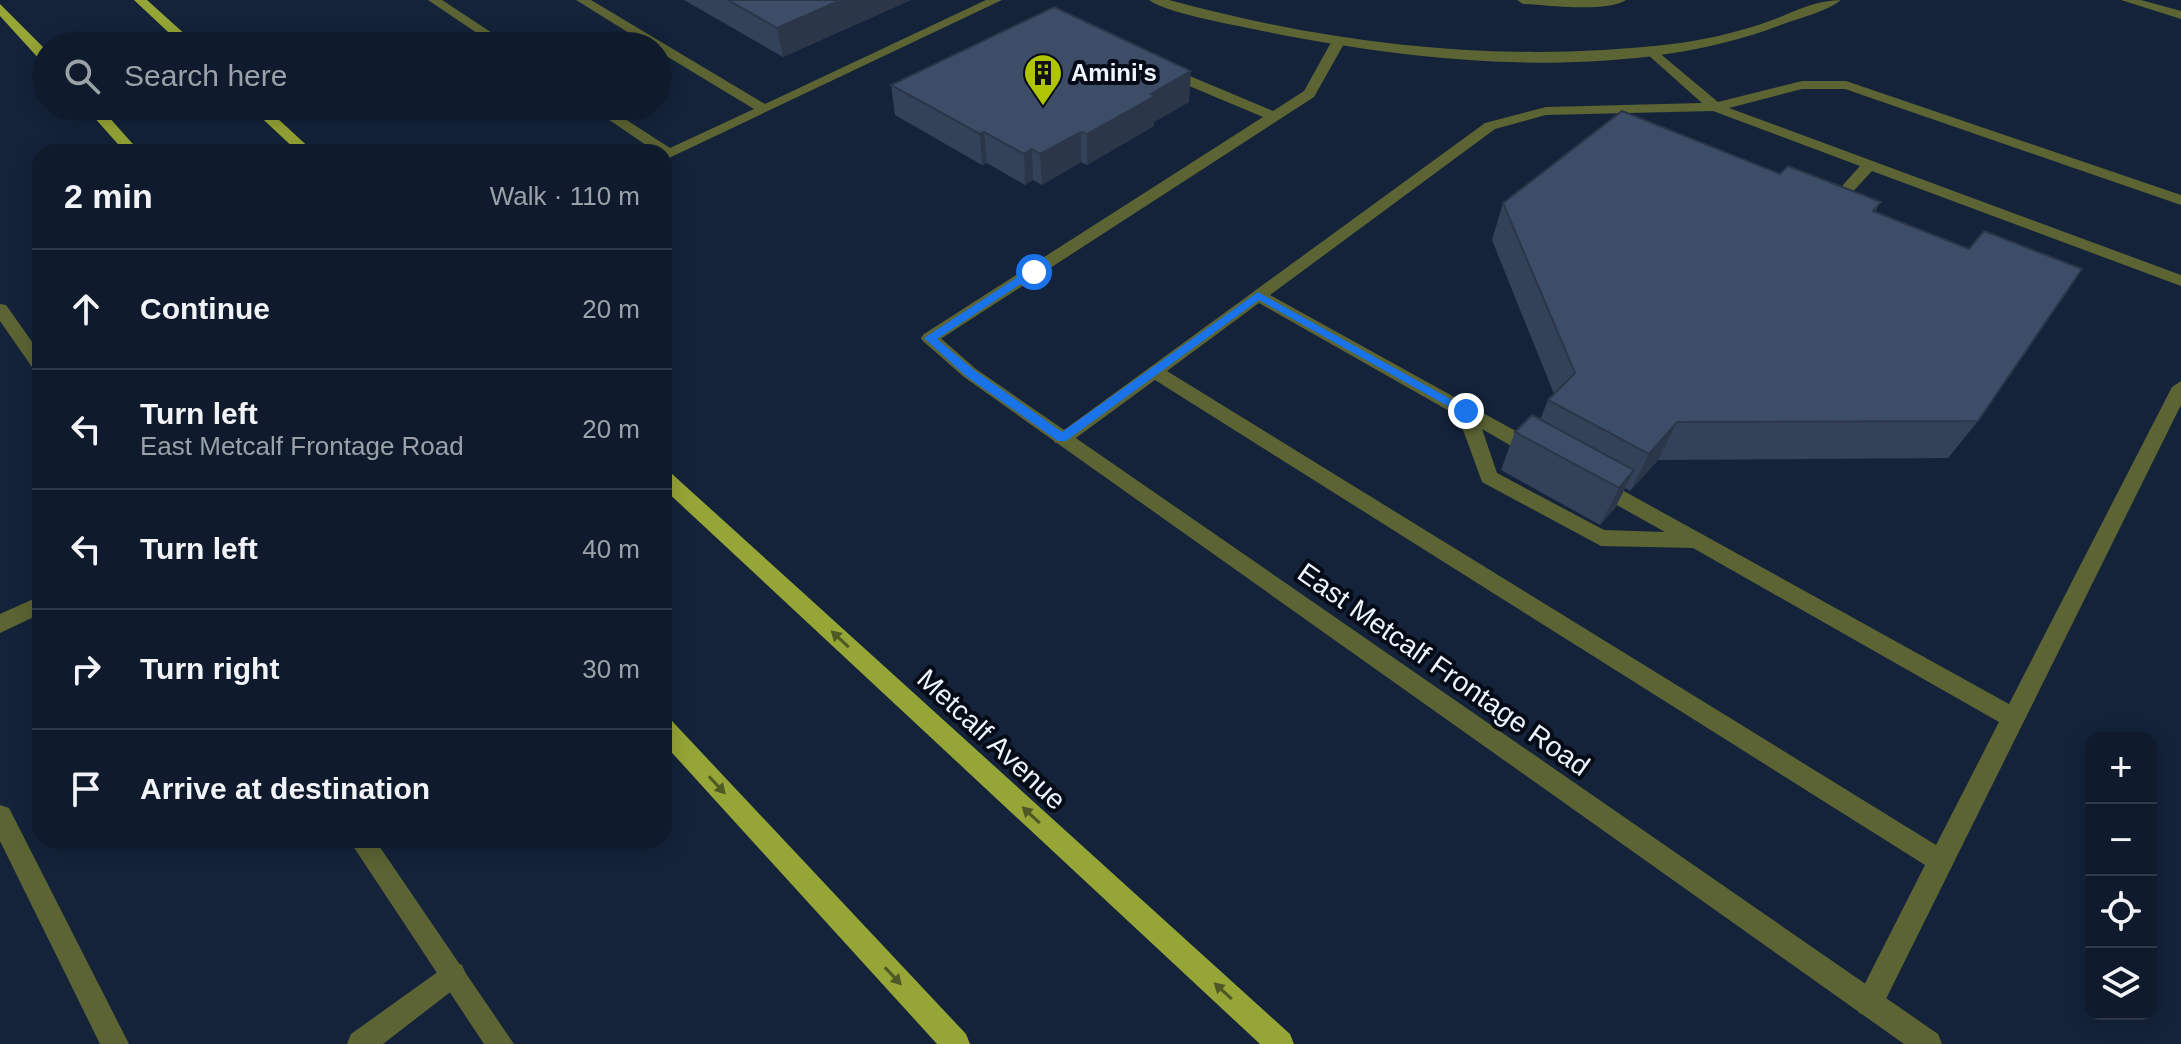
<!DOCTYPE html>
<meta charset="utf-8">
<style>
:root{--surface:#0f1a2c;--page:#1d2738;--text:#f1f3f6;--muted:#9ba1a9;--line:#2f3848}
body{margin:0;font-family:Arial,sans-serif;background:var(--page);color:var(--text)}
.controls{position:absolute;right:24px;bottom:24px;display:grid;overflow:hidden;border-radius:16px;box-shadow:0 4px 20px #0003}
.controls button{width:72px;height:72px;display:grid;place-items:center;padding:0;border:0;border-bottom:2px solid var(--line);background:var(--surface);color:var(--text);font:40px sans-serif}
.stop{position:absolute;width:24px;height:24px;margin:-18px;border:6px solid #1a73e8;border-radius:50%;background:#fff}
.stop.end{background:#1a73e8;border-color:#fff;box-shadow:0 2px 8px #0008}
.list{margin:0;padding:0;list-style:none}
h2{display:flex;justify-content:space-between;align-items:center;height:104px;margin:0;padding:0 32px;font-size:34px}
h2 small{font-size:26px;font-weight:400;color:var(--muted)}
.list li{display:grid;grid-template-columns:52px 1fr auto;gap:24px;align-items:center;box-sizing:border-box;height:120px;padding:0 32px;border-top:2px solid var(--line)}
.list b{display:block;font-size:30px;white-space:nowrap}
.list p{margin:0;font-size:26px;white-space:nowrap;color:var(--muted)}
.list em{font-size:26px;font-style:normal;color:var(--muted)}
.icon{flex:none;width:44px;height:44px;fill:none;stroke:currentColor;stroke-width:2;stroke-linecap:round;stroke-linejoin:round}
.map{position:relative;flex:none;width:2181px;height:1044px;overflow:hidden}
.search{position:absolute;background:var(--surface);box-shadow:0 4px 20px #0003;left:32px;top:32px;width:640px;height:88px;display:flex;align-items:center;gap:20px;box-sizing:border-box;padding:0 28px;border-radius:44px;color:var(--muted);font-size:30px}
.panel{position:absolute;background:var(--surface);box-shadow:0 4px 20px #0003;left:32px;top:144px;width:640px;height:704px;border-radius:24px}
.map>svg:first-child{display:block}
</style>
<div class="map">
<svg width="2181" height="1044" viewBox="0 0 2181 1044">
<rect width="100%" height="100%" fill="#14233a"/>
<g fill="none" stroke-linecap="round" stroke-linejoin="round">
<g fill="#5c6433" fill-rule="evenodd">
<path d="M 428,0 L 442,0 L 512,46 L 496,46 Z"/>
<path d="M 576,0 L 591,0 L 765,104 L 986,0 L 1002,0 L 669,158 L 664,157 L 664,152 L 656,152 L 589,106 L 605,106 L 670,148 L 754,109 L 658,51 L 658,46 L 650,46 Z"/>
<path d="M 1517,0 L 1626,0 C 1606,13 1548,5 1523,4 Z"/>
<path d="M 2121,0 L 2141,0 L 2181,11 L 2181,19 Z"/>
<path d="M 1333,39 L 1345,42 L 1314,97 L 936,342 L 924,342 L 921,338 L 924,334 L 1263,117 L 1163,75 L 1163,69 L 1173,69 L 1273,111 L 1304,91 Z"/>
<path d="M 1651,46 L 1718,102 L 1802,81 L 1846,81 L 2181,195 L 2181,205 L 1845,89 L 1802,89 L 1729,108 L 2181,275 L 2181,286 L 1872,171 L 1834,212 L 1824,212 L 1824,206 L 1860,166 L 1713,111 L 1546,115 L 1495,129 L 1270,295 L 1541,445 L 1543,450 L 1541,455 L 1527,455 L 1482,429 L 1497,473 L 1604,530 L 1665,532 L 1590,490 L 1587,485 L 1590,480 L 1604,480 L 2009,704 L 2172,387 L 2181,381 L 2181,405 L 1879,1013 L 1869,1017 L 1859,1013 L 1855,1003 L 1925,865 L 1155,380 L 1069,443 L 1055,443 L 1053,438 L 1485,123 L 1546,107 L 1702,103 L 1646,53 L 1644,50 ZM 1259,303 L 1458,416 L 1482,482 L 1601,546 L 1693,548 L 1999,722 L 1936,845 L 1167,371 Z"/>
<path d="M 0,805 L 9,808 L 129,1044 L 100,1044 L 0,841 Z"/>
<path d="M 453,961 L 462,965 L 466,974 L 462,983 L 383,1044 L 347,1044 L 351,1034 Z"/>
</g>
<g fill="#5c6433" fill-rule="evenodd">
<path d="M 1149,0 L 1169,0 C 1335,45 1501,64 1672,44 C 1699,41 1729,34 1755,26 C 1784,18 1810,0 1841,0 C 1827,11 1803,17 1786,23 C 1627,86 1417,63 1253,29 C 1230,24 1166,13 1149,0 Z"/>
<path d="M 0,304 L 6,305 L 40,353 L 40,372 L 34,370 L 0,321 Z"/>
<path d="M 930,332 L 936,334 L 976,369 L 1938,1034 L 1942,1044 L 1904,1044 L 964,377 L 924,342 L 921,338 L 924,334 Z"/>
<path d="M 40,596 L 40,614 L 0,633 L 0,614 Z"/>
<path d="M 349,840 L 375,840 L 514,1044 L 484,1044 Z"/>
</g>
<g fill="#96a636" fill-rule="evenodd">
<path d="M 134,0 L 147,0 L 198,46 L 183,46 Z"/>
<path d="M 0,4 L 46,50 L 46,62 L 41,61 L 0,16 Z"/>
<path d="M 84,106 L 99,106 L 140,152 L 125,152 Z"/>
<path d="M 249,106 L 264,106 L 314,152 L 298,152 Z"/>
<path d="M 664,471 L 671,473 L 1290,1034 L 1294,1044 L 1260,1044 L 664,489 Z"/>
<path d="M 664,718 L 672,721 L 966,1034 L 970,1044 L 937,1044 L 664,744 Z"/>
</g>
</g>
<g fill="#344259">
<path d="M 684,0 L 911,0 L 783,57 Z"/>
<path d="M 891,85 L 1189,102 L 1154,122 L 1154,126 L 1087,165 L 1081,162 L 1042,185 L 1033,180 L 1025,185 L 987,163 L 982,165 L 895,115 Z"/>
<path d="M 1780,174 L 1881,202 L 1875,212 L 1978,421 L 1948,458 L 1658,460 L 1630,491 L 1625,488 L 1615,508 L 1600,525 L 1501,470 L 1515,432 L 1540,420 L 1548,400 L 1554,394 L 1492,240 L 1503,203 Z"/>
</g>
<g fill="#2b3648">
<path d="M 841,0 L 911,0 L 783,57 L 777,28 Z"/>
<path d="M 1191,71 L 1189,102 L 1154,122 L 1154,126 L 1087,165 L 1087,134 L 1151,94 Z"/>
<path d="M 984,132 L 987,163 L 982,165 L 980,134 Z"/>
<path d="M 1081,132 L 1081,162 L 1042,185 L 1040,154 Z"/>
<path d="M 1032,149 L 1033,180 L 1025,185 L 1024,154 Z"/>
<path d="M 1677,422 L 1658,460 L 1630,491 L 1649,454 Z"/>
<path d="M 1634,470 L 1615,508 L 1600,525 L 1619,488 Z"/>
</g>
<g fill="#3d4d67" stroke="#2b3648" stroke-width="2">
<path d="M 728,0 L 841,0 L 777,28 Z"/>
<path d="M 1054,7 L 1191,71 L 1151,94 L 1155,96 L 1087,134 L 1081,132 L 1040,154 L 1032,149 L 1024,154 L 984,132 L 980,134 L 891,85 Z"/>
<path d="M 1622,111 L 1780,174 L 1788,166 L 1881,202 L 1873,211 L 1969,249 L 1984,231 L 2082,269 L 1978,421 L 1677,422 L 1649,454 L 1548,400 L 1575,373 L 1503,203 Z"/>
<path d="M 1532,415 L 1634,470 L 1619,488 L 1515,432 Z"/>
</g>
<defs><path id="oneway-solid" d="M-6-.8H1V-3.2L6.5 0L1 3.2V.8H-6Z" transform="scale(2)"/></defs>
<g fill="#4e5926">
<use href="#oneway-solid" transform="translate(840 639) rotate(-137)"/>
<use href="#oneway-solid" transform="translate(717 785) rotate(47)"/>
<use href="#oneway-solid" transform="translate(1031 815) rotate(-137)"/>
<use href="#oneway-solid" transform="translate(893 976) rotate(47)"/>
<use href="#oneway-solid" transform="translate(1223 991) rotate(-137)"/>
</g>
<path fill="#1a73e8" d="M 1030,269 L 1039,272 L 937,339 L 974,370 L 1062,432 L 1258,292 L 1472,411 L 1462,414 L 1259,300 L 1066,441 L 1058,441 L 966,376 L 924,338 Z"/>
<defs>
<g id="building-pin" transform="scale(2)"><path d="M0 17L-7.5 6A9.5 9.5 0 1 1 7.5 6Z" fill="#b0c501" stroke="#060c17"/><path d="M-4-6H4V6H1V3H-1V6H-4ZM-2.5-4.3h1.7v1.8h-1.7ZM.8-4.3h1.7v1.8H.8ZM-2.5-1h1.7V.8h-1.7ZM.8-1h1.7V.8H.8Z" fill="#111"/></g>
</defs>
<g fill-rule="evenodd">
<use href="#building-pin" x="1043" y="73"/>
</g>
<g text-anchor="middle" stroke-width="8" stroke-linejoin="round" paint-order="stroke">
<g font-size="24" font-weight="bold" fill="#eef4fe" stroke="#060c17" text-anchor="start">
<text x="1071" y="81">Amini's</text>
</g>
<g font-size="28" fill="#eef4fe" stroke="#060c17">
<text transform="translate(1444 669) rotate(35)" y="10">East Metcalf Frontage Road</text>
<text transform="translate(992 739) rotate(43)" y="10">Metcalf Avenue</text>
</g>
</g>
</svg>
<div class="controls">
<button>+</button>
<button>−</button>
<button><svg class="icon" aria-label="locate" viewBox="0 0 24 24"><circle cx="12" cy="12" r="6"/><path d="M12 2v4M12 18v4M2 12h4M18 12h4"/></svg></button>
<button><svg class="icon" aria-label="layers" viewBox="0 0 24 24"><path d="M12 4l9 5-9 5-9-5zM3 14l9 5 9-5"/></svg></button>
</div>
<div class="stop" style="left:1034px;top:272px"></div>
<div class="stop end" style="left:1466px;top:411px"></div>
<div class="search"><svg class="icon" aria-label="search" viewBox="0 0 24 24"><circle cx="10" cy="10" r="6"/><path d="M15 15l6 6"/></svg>Search here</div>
<section class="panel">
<h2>2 min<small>Walk · 110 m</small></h2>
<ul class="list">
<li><svg class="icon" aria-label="ahead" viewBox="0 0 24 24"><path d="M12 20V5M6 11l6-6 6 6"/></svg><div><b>Continue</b></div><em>20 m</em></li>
<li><svg class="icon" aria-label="left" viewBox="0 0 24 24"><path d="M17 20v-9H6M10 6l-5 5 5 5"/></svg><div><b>Turn left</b><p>East Metcalf Frontage Road</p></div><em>20 m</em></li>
<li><svg class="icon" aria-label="left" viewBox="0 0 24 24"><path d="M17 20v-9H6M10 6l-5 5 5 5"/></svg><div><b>Turn left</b></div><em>40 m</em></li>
<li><svg class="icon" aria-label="right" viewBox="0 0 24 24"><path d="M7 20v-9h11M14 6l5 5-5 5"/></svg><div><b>Turn right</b></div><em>30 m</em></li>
<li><svg class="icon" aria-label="arrive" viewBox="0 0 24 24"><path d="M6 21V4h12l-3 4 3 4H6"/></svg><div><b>Arrive at destination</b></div></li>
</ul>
</section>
</div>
